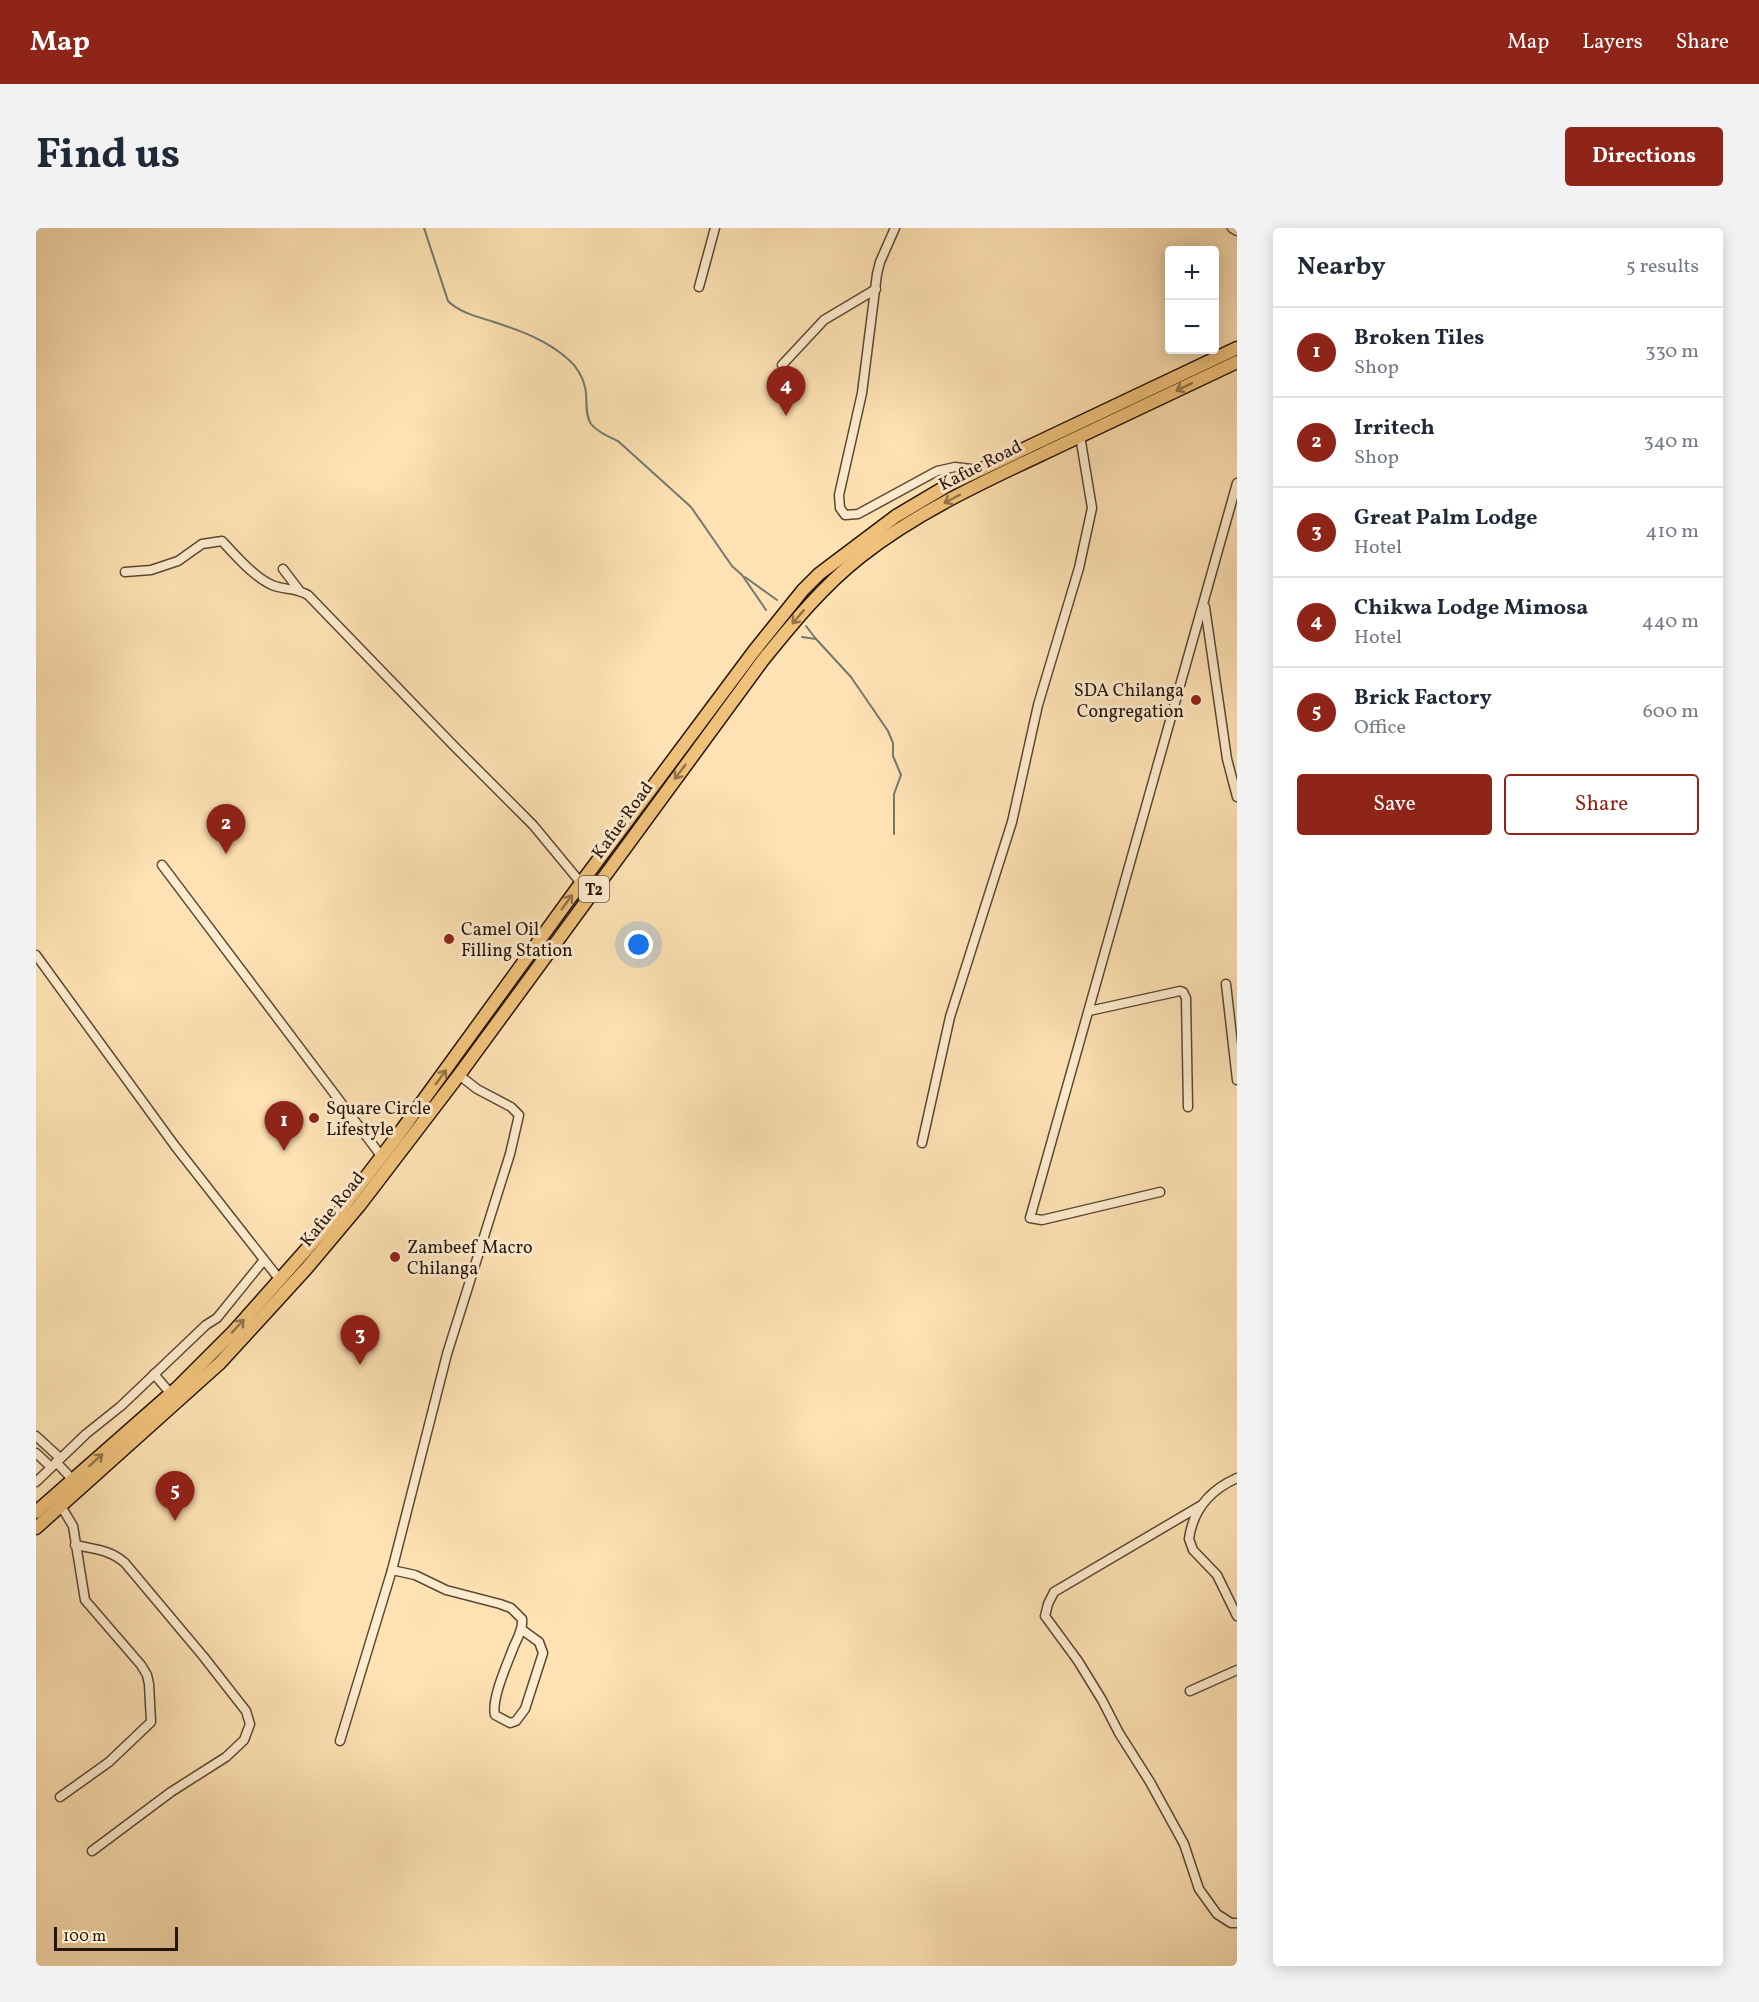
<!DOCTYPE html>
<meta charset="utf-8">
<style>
:root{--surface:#fff;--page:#f2f2f3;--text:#1f2937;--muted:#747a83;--line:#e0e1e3;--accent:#8f2418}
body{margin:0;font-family:Vollkorn,serif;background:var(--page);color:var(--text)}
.controls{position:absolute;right:18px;top:18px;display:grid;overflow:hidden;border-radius:6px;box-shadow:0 3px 15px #0003}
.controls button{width:54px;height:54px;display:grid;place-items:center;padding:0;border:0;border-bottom:2px solid var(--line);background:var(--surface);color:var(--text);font:30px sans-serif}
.scale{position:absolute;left:18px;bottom:15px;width:124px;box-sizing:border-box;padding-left:6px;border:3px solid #25140d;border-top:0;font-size:16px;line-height:21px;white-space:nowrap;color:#25140d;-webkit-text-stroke:4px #feecce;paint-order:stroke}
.you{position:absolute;left:603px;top:717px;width:21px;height:21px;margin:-15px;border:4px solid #fff;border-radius:50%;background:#1a73e8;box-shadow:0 0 0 9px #1a73e833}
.badge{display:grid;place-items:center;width:39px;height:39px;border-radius:50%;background:var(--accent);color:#fff;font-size:20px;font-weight:700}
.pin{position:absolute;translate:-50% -50px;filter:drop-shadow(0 2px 3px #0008)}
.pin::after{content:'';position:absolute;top:32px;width:21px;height:18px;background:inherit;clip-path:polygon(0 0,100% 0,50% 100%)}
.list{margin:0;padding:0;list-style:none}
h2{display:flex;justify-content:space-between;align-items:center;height:78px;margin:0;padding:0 24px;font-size:26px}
h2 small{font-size:20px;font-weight:400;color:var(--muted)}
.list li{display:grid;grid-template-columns:39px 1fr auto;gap:18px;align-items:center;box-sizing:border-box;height:90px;padding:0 24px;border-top:2px solid var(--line)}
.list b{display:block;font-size:22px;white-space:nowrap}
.list p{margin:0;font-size:20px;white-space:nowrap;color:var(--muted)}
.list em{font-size:20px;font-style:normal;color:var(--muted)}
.actions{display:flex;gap:12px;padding:18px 24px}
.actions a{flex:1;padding:14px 0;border:2px solid var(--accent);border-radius:6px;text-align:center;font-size:21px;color:var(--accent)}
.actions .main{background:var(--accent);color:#fff}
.map{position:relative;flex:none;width:1201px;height:1738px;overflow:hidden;border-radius:6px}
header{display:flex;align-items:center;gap:36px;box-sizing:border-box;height:84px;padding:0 30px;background:var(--accent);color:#fff}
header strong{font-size:28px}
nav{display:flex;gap:33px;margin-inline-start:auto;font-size:21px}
.intro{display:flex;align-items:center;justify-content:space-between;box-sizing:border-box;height:144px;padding:0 36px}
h1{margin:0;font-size:42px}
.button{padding:15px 27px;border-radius:6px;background:var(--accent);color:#fff;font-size:21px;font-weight:700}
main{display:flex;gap:36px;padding:0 36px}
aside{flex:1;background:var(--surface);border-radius:6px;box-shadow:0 3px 15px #0003}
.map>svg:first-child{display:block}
</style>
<header>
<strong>Map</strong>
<nav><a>Map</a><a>Layers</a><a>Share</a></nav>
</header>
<div class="intro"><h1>Find us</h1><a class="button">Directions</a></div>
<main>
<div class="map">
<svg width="1201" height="1738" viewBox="0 0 1201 1738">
<rect width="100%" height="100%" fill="#fee2b3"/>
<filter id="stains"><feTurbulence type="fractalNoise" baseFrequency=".00333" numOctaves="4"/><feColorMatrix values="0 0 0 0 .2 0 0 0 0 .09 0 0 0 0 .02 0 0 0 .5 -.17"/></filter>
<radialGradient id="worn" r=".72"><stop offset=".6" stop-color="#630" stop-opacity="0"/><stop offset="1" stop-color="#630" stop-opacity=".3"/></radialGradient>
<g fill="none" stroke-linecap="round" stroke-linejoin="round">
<g stroke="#707972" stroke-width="2">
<path d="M 388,0 L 412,73 C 424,85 443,89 458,94 C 485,103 511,112 533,132 C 540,138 547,149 549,159 C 552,171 548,185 555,196 C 561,204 573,209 582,213 L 655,279 L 696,338 L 706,347 L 730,382"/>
<path d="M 709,349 L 741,372"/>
<path d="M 770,398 L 780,411"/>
<path d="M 766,409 L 780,411 L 815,449 L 852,503 L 857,515 L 857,528 L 865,547 L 858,566 L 858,606"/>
</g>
<g stroke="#5b4836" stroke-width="11">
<g id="minor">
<path d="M 859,0 L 844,34 L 841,46 L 826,165 L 803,267 L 804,280 L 809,287 L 822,286 L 901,243 L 919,239 L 943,242"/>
<path d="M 1196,0 L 1201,3"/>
<path d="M 663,59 L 679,0"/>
<path d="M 746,137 L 788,92 L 840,61"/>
<path d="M 247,341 L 263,362"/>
<path d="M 89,344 L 115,342 L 142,333 L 166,316 L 186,313 C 199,327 218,349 236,357 C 248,362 261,360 272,367 L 418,518 L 497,597 L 545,655"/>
<path d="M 1169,379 L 1191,531 L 1201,569"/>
<path d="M 126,637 L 346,929"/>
<path d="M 0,727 L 139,918 L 244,1052"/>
<path d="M 1190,756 L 1201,852"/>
<path d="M 1053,783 L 1144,763 L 1147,764 L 1150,770 L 1152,879"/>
<path d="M 886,915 L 914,789 L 976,594 L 1002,477 L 1043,340 L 1056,280 L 1044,208"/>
<path d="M 1124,964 L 1006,992 L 994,990 L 1201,255"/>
<path d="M 118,1146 L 135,1166"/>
<path d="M 0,1208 L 24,1230"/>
<path d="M 0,1225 L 15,1239"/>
<path d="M 20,1234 L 37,1252"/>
<path d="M 1201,1250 C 1174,1262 1157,1281 1153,1311 L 1157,1322 L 1181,1347 L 1201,1388"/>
<path d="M 0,1254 L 50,1206 L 85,1178 L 170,1097 L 181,1090 L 228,1032"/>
<path d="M 1164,1278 L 1018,1364 L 1012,1376 L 1009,1388 L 1042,1433 L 1066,1472 L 1083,1505 L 1114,1554 L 1148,1616 L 1163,1661 L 1181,1686 L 1195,1695 L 1201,1695"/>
<path d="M 39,1317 C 58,1321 75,1322 89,1335 L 167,1428 L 210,1483 L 214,1496 L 208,1512 L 190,1529 L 135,1564 L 56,1623"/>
<path d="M 356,1342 L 379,1347 L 410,1362 L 464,1376 L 475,1380 L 486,1391 C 487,1401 482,1409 478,1418 C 472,1434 455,1471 459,1487 L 474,1495 L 480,1493 L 489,1481 L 507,1425 L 503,1414 L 485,1401"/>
<path d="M 1154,1463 L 1201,1442"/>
<path d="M 304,1513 L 356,1342 L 411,1126 L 474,926 L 483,887 L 475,879 L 441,861 L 423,847"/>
<path d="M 24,1569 L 73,1534 L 115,1494 L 113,1456 L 111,1447 L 105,1437 L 49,1372 L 37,1298 L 25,1278"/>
</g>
</g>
<g stroke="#25140d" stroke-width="15">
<g id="highway">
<path d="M 0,1284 L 141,1160 L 198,1103 L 300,988 L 362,907 L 545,655 L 718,423 L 767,362 L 783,346 L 860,288 L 914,256 L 1201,120"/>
<path d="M 0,1300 L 184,1135 L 270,1041 L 323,978 L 423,847 L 727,432 C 757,395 786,359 824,329 C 881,284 949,253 1015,222 C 1077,193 1139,163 1201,134"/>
</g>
</g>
<use href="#minor" stroke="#feecce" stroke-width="8"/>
<use href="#highway" stroke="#efc17a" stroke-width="12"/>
</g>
<defs><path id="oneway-shaft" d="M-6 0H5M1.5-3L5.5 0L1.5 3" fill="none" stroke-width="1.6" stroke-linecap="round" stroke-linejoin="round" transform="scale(1.5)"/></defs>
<g stroke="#947349">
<use href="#oneway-shaft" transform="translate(1148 159) rotate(155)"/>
<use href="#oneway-shaft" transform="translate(916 271) rotate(152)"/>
<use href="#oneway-shaft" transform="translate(762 389) rotate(130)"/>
<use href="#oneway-shaft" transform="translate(644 544) rotate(127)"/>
<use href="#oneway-shaft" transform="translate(531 674) rotate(-54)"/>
<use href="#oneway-shaft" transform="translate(405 849) rotate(-54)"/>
<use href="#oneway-shaft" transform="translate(202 1098) rotate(-47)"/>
<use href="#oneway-shaft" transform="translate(60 1232) rotate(-42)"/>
</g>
<g fill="#8f2418" stroke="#feecce" stroke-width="2">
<circle cx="1160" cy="472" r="6"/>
<circle cx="413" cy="711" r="6"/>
<circle cx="278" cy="890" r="6"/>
<circle cx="359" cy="1029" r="6"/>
</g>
<g text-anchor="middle" stroke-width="6" stroke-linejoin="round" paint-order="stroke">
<rect fill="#feecce" stroke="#665547" stroke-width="1.5" x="543" y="648" width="30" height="26" rx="4.5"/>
<g font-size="16" font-weight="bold" fill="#25140d">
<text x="558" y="667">T2</text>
</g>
<g font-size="18" fill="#25140d" stroke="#feecce">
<text transform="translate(944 237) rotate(-27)" y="6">Kafue Road</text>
<text transform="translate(586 592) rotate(-54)" y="6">Kafue Road</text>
<text transform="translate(296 981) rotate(-51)" y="6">Kafue Road</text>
</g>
<g font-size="18" fill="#25140d" stroke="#feecce" text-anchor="start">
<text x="1148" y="468" text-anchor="end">SDA Chilanga<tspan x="1148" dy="21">Congregation</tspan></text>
<text x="425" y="707">Camel Oil<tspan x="425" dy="21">Filling Station</tspan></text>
<text x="290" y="886">Square Circle<tspan x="290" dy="21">Lifestyle</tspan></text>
<text x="371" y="1025">Zambeef Macro<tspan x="371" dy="21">Chilanga</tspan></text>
</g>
</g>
<rect width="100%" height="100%" filter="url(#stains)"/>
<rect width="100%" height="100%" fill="url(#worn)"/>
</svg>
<div class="controls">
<button>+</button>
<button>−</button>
</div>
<div class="scale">100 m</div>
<div class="you"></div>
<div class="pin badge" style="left:248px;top:923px">1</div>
<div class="pin badge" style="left:190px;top:626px">2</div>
<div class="pin badge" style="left:324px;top:1137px">3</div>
<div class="pin badge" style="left:750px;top:188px">4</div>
<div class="pin badge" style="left:139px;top:1293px">5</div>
</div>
<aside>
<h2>Nearby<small>5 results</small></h2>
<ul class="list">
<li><span class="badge">1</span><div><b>Broken Tiles</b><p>Shop</p></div><em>330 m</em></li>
<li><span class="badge">2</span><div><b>Irritech</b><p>Shop</p></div><em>340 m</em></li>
<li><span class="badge">3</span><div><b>Great Palm Lodge</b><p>Hotel</p></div><em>410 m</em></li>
<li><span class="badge">4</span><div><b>Chikwa Lodge Mimosa</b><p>Hotel</p></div><em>440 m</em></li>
<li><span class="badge">5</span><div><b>Brick Factory</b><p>Office</p></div><em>600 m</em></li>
</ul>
<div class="actions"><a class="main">Save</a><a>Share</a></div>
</aside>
</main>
